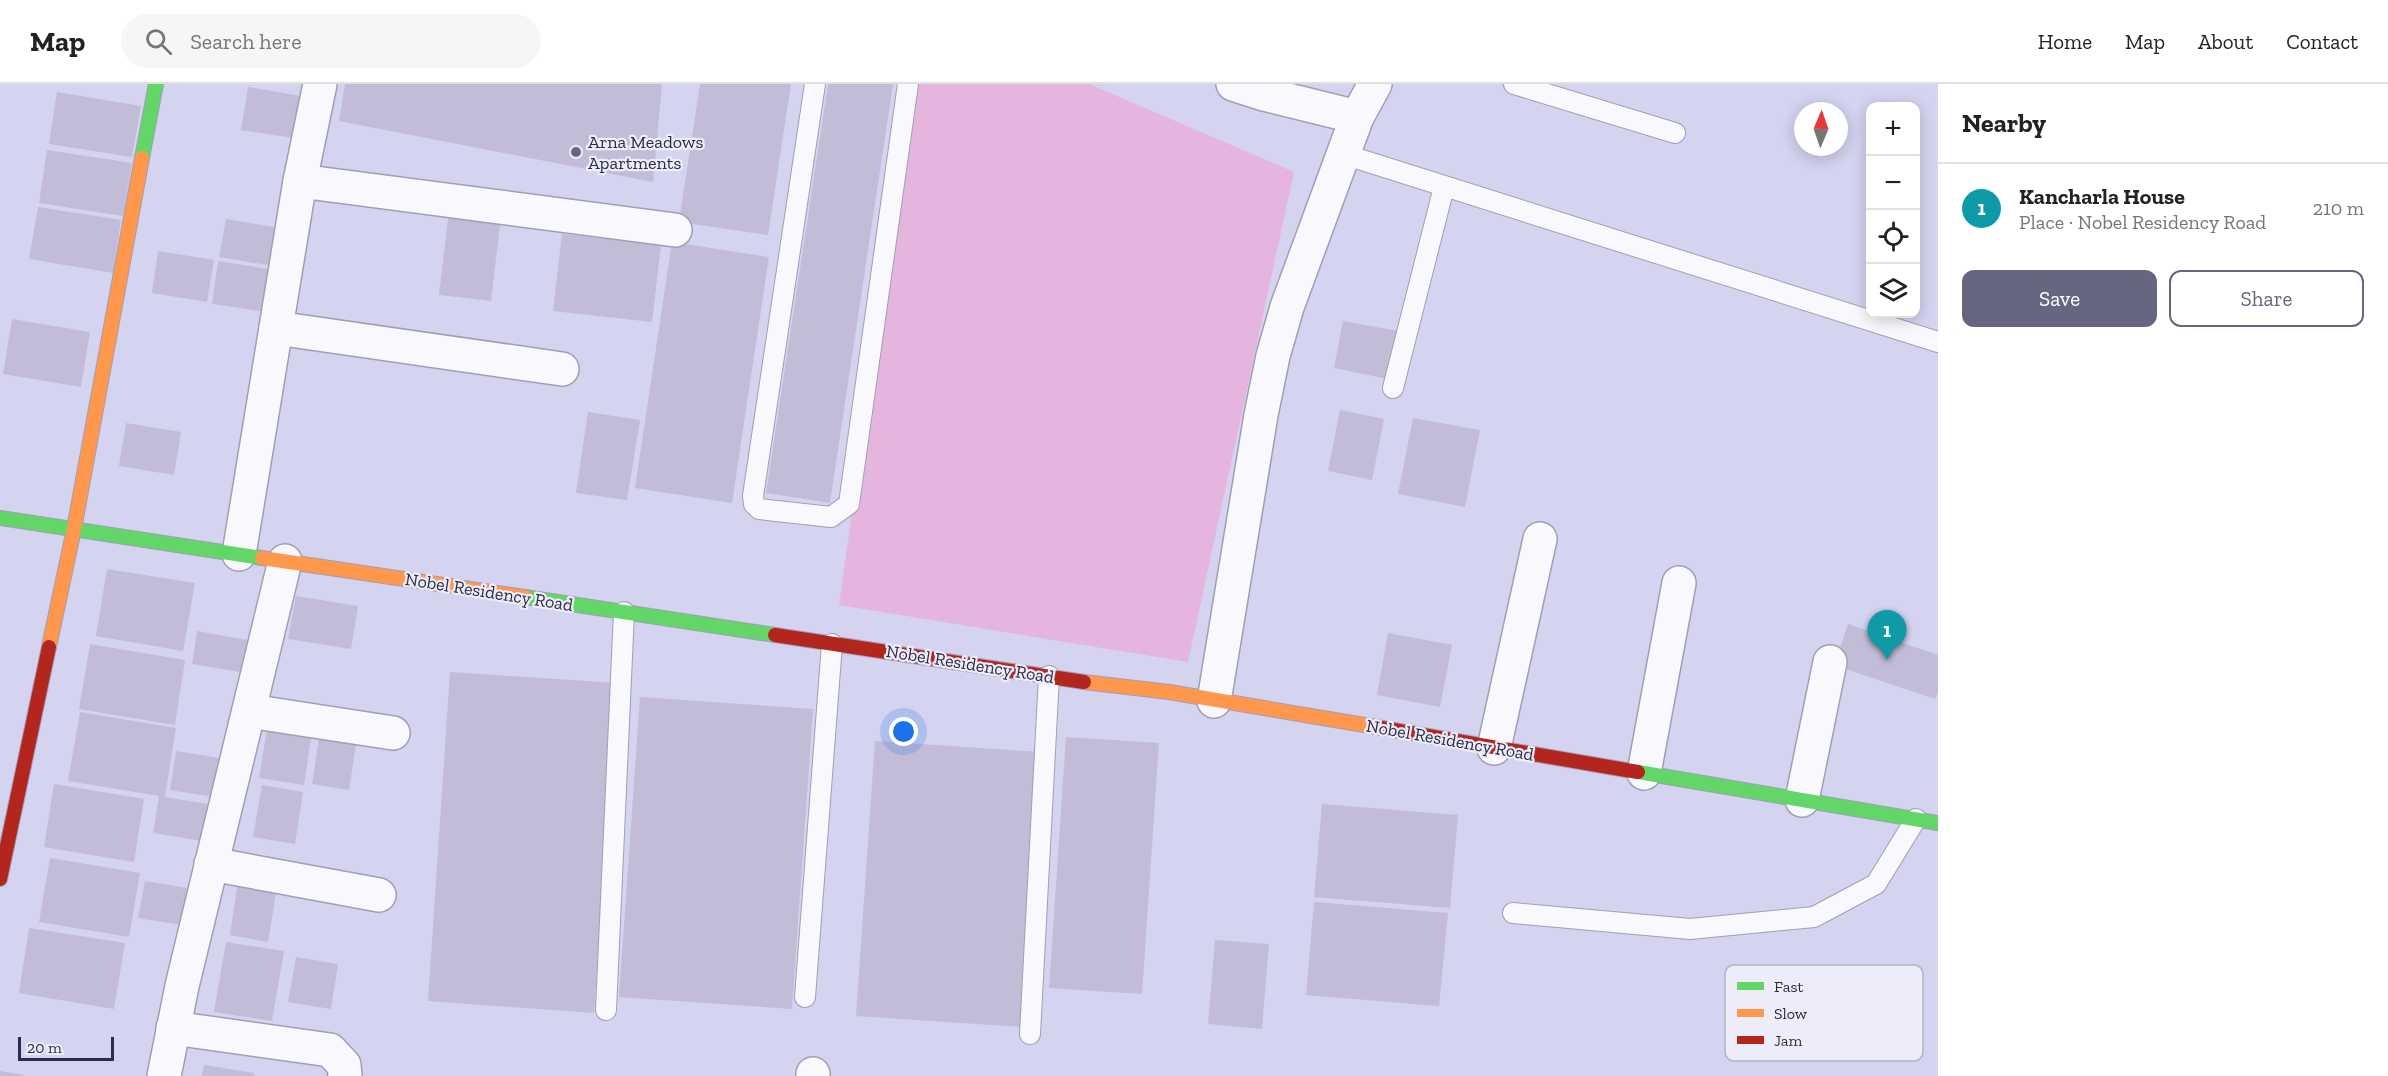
<!DOCTYPE html>
<meta charset="utf-8">
<style>
:root{--surface:#fff;--page:#f6f6f6;--text:#222;--muted:#767676;--line:#e0e0e0;--accent:#676681}
body{margin:0;font-family:"Zilla Slab",serif;background:var(--page);color:var(--text)}
.controls{position:absolute;right:18px;top:18px;display:grid;overflow:hidden;border-radius:12px;box-shadow:0 3px 15px #0003}
.controls button{width:54px;height:54px;display:grid;place-items:center;padding:0;border:0;border-bottom:2px solid var(--line);background:var(--surface);color:var(--text);font:30px sans-serif}
.compass{position:absolute;left:1794px;top:18px;width:54px;height:54px;border-radius:50%;background:var(--surface);box-shadow:0 3px 15px #0003;rotate:2deg}
.scale{position:absolute;left:18px;bottom:15px;width:96px;box-sizing:border-box;padding-left:6px;border:3px solid #2d2b45;border-top:0;font-size:16px;line-height:21px;white-space:nowrap;color:#2d2b45;-webkit-text-stroke:4px #ededfa;paint-order:stroke}
.you{position:absolute;left:904px;top:648px;width:21px;height:21px;margin:-15px;border:4px solid #fff;border-radius:50%;background:#1a73e8;box-shadow:0 0 0 9px #1a73e833}
.badge{display:grid;place-items:center;width:39px;height:39px;border-radius:50%;background:var(--accent);color:#fff;font-size:20px;font-weight:700}
.pin{position:absolute;translate:-50% -50px;filter:drop-shadow(0 2px 3px #0008)}
.pin::after{content:'';position:absolute;top:32px;width:21px;height:18px;background:inherit;clip-path:polygon(0 0,100% 0,50% 100%)}
.list{margin:0;padding:0;list-style:none}
h2{display:flex;justify-content:space-between;align-items:center;height:78px;margin:0;padding:0 24px;font-size:26px}
h2 small{font-size:20px;font-weight:400;color:var(--muted)}
.list li{display:grid;grid-template-columns:39px 1fr auto;gap:18px;align-items:center;box-sizing:border-box;height:90px;padding:0 24px;border-top:2px solid var(--line)}
.list b{display:block;font-size:22px;white-space:nowrap}
.list p{margin:0;font-size:20px;white-space:nowrap;color:var(--muted)}
.list em{font-size:20px;font-style:normal;color:var(--muted)}
.actions{display:flex;gap:12px;padding:18px 24px}
.actions a{flex:1;padding:14px 0;border:2px solid var(--accent);border-radius:12px;text-align:center;font-size:21px;color:var(--accent)}
.actions .main{background:var(--accent);color:#fff}
.icon{flex:none;width:33px;height:33px;fill:none;stroke:currentColor;stroke-width:2;stroke-linecap:round;stroke-linejoin:round}
.map{position:relative;flex:none;width:1938px;height:992px;overflow:hidden}
header{display:flex;align-items:center;gap:36px;box-sizing:border-box;height:84px;padding:0 30px;background:var(--surface);border-bottom:2px solid var(--line)}
header strong{font-size:28px}
nav{display:flex;gap:33px;margin-inline-start:auto;font-size:21px}
.search{width:420px;height:54px;background:var(--page);display:flex;align-items:center;gap:15px;box-sizing:border-box;padding:0 21px;border-radius:33px;color:var(--muted);font-size:22px}
main{display:flex}
aside{flex:1;background:var(--surface)}
.map>svg:first-child{display:block}
</style>
<header>
<strong>Map</strong>
<div class="search"><svg class="icon" aria-label="search" viewBox="0 0 24 24"><circle cx="10" cy="10" r="6"/><path d="M15 15l6 6"/></svg>Search here</div>
<nav><a>Home</a><a>Map</a><a>About</a><a>Contact</a></nav>
</header>
<main>
<div class="map">
<svg width="1938" height="992" viewBox="0 0 1938 992">
<rect width="100%" height="100%" fill="#d4d3f0"/>
<path fill="#e6b5dd" d="M 913,0 L 1089,0 L 1294,88 L 1188,578 L 839,521 Z"/>
<g fill="#c3bcd6">
<path d="M 345,0 L 662,0 L 653,98 L 339,37 Z"/>
<path d="M 700,0 L 791,0 L 768,151 L 679,138 Z"/>
<path d="M 828,0 L 893,0 L 830,419 L 766,409 Z"/>
<path d="M 248,3 L 307,13 L 300,55 L 241,46 Z"/>
<path d="M 57,8 L 141,22 L 132,73 L 49,60 Z"/>
<path d="M 47,66 L 132,79 L 123,132 L 39,119 Z"/>
<path d="M 38,123 L 121,136 L 113,189 L 29,175 Z"/>
<path d="M 449,127 L 501,133 L 491,217 L 439,211 Z"/>
<path d="M 226,135 L 279,144 L 273,182 L 219,173 Z"/>
<path d="M 562,150 L 661,161 L 652,238 L 553,227 Z"/>
<path d="M 672,158 L 769,173 L 732,419 L 635,404 Z"/>
<path d="M 158,167 L 214,176 L 207,218 L 152,209 Z"/>
<path d="M 218,177 L 274,186 L 266,228 L 212,220 Z"/>
<path d="M 12,235 L 90,248 L 81,303 L 3,290 Z"/>
<path d="M 1343,237 L 1398,247 L 1388,295 L 1334,284 Z"/>
<path d="M 1340,326 L 1384,335 L 1372,396 L 1328,387 Z"/>
<path d="M 588,328 L 640,336 L 627,416 L 576,409 Z"/>
<path d="M 1413,334 L 1480,346 L 1465,423 L 1398,410 Z"/>
<path d="M 126,339 L 181,348 L 174,391 L 119,382 Z"/>
<path d="M 107,485 L 195,499 L 183,567 L 96,552 Z"/>
<path d="M 296,512 L 358,522 L 351,565 L 288,555 Z"/>
<path d="M 1848,540 L 1938,571 L 1938,608 L 1935,615 L 1834,581 Z"/>
<path d="M 197,547 L 247,556 L 241,588 L 192,580 Z"/>
<path d="M 1388,549 L 1452,561 L 1440,623 L 1377,611 Z"/>
<path d="M 90,560 L 185,576 L 175,641 L 79,625 Z"/>
<path d="M 450,588 L 616,599 L 594,929 L 428,917 Z"/>
<path d="M 640,613 L 813,625 L 792,925 L 619,913 Z"/>
<path d="M 80,628 L 176,644 L 165,713 L 208,720 L 202,757 L 153,749 L 159,712 L 68,697 Z"/>
<path d="M 268,640 L 312,647 L 304,701 L 259,694 Z"/>
<path d="M 320,648 L 357,654 L 349,706 L 312,700 Z"/>
<path d="M 1066,653 L 1159,659 L 1142,910 L 1049,904 Z"/>
<path d="M 875,657 L 1040,668 L 1021,943 L 856,932 Z"/>
<path d="M 176,667 L 219,674 L 213,713 L 170,706 Z"/>
<path d="M 54,700 L 144,715 L 134,778 L 44,763 Z"/>
<path d="M 262,701 L 303,708 L 295,760 L 253,753 Z"/>
<path d="M 1322,720 L 1458,731 L 1450,824 L 1314,813 Z"/>
<path d="M 50,774 L 140,789 L 129,853 L 39,838 Z"/>
<path d="M 145,797 L 187,804 L 181,841 L 138,834 Z"/>
<path d="M 238,797 L 277,803 L 268,858 L 230,851 Z"/>
<path d="M 1314,818 L 1448,829 L 1439,922 L 1306,911 Z"/>
<path d="M 29,844 L 125,859 L 114,925 L 19,909 Z"/>
<path d="M 1215,856 L 1269,860 L 1262,945 L 1208,940 Z"/>
<path d="M 226,858 L 284,867 L 272,937 L 214,928 Z"/>
<path d="M 296,873 L 338,880 L 331,925 L 288,918 Z"/>
<path d="M 204,981 L 254,989 L 254,992 L 202,992 Z"/>
<path d="M 0,987 L 24,991 L 24,992 L 0,992 Z"/>
</g>
<g fill="none" stroke-linecap="round" stroke-linejoin="round">
<g stroke="#a09eb7" stroke-width="22">
<g id="lane">
<path d="M 815,0 L 753,412 L 754,420 L 759,425 L 831,433 L 849,420 L 908,0"/>
<path d="M 1514,0 L 1675,49"/>
<path d="M 1343,70 L 1938,258"/>
<path d="M 1393,304 L 1444,103"/>
<path d="M 1513,829 L 1690,845 L 1814,833 L 1876,800 L 1916,735"/>
<path d="M 805,913 L 832,560"/>
<path d="M 606,926 L 624,528"/>
<path d="M 1030,950 L 1049,592"/>
</g>
</g>
<g stroke="#a09eb7" stroke-width="36">
<g id="street">
<path d="M 1233,0 L 1264,10 L 1357,33"/>
<path d="M 300,97 L 320,0"/>
<path d="M 276,244 L 562,285"/>
<path d="M 239,470 L 300,97 L 675,146"/>
<path d="M 1214,617 L 1261,331 L 1273,272 L 1287,223 L 1357,33 L 1375,0"/>
<path d="M 249,627 L 393,649"/>
<path d="M 1494,664 L 1540,455"/>
<path d="M 1644,689 L 1679,499"/>
<path d="M 1802,716 L 1830,578"/>
<path d="M 211,780 L 379,811"/>
<path d="M 173,944 L 330,966 L 344,981 L 345,992"/>
<path d="M 164,992 L 182,902 L 285,477"/>
<path d="M 813,992 L 813,990"/>
</g>
</g>
<g stroke="#a09eb7" stroke-width="16">
<g id="fast">
<path d="M 142,74 L 156,0"/>
<path d="M 0,434 L 262,474"/>
<path d="M 525,513 L 775,551"/>
<path d="M 1638,688 L 1938,739"/>
</g>
</g>
<g stroke="#a09eb7" stroke-width="16">
<g id="slow">
<path d="M 262,474 L 525,513"/>
<path d="M 49,563 L 74,445 L 142,74"/>
<path d="M 1084,598 L 1169,608 L 1382,644"/>
</g>
</g>
<g stroke="#a09eb7" stroke-width="16">
<g id="jam">
<path d="M 775,551 L 1084,598"/>
<path d="M 1382,644 L 1638,688"/>
<path d="M 0,795 L 49,563"/>
</g>
</g>
<use href="#lane" stroke="#f9f8fd" stroke-width="20"/>
<use href="#street" stroke="#f9f8fd" stroke-width="33"/>
<use href="#fast" stroke="#63d668" stroke-width="14"/>
<use href="#slow" stroke="#ff974d" stroke-width="14"/>
<use href="#jam" stroke="#b3261e" stroke-width="14"/>
</g>
<circle fill="#676681" stroke="#ededfa" stroke-width="2" cx="576" cy="68" r="6"/>
<g text-anchor="middle" stroke-width="4.5" stroke-linejoin="round" paint-order="stroke">
<g font-size="18" fill="#2d2b45" stroke="#ededfa" text-anchor="start">
<text x="588" y="64">Arna Meadows<tspan x="588" dy="21">Apartments</tspan></text>
</g>
<g font-size="18" fill="#2d2b45" stroke="#ededfa">
<text transform="translate(489 508) rotate(9)" y="6">Nobel Residency Road</text>
<text transform="translate(970 580) rotate(9)" y="6">Nobel Residency Road</text>
<text transform="translate(1450 656) rotate(10)" y="6">Nobel Residency Road</text>
</g>
</g>
<rect x="1725" y="881" width="198" height="96" rx="9" fill="#ededfa" stroke="#b3b3c4" stroke-width="1.5"/>
<rect x="1737" y="898" width="27" height="8" fill="#63d668"/>
<rect x="1737" y="925" width="27" height="8" fill="#ff974d"/>
<rect x="1737" y="952" width="27" height="8" fill="#b3261e"/>
<g font-size="16" fill="#2d2b45">
<text x="1774" y="908">Fast</text>
<text x="1774" y="935">Slow</text>
<text x="1774" y="962">Jam</text>
</g>
</svg>
<div class="controls">
<button>+</button>
<button>−</button>
<button><svg class="icon" aria-label="locate" viewBox="0 0 24 24"><circle cx="12" cy="12" r="6"/><path d="M12 2v4M12 18v4M2 12h4M18 12h4"/></svg></button>
<button><svg class="icon" aria-label="layers" viewBox="0 0 24 24"><path d="M12 4l9 5-9 5-9-5zM3 14l9 5 9-5"/></svg></button>
</div>
<svg class="compass" viewBox="-18 -18 36 36"><path d="M0-13l5 13h-10z" fill="#e53935"/><path d="M0 13l5-13h-10z" fill="#767676"/></svg>
<div class="scale">20 m</div>
<div class="you"></div>
<div class="pin badge" style="left:1887px;top:576px;background:#0f9aa8">1</div>
</div>
<aside>
<h2>Nearby<small></small></h2>
<ul class="list">
<li><span class="badge" style="background:#0f9aa8">1</span><div><b>Kancharla House</b><p>Place · Nobel Residency Road</p></div><em>210 m</em></li>
</ul>
<div class="actions"><a class="main">Save</a><a>Share</a></div>
</aside>
</main>
